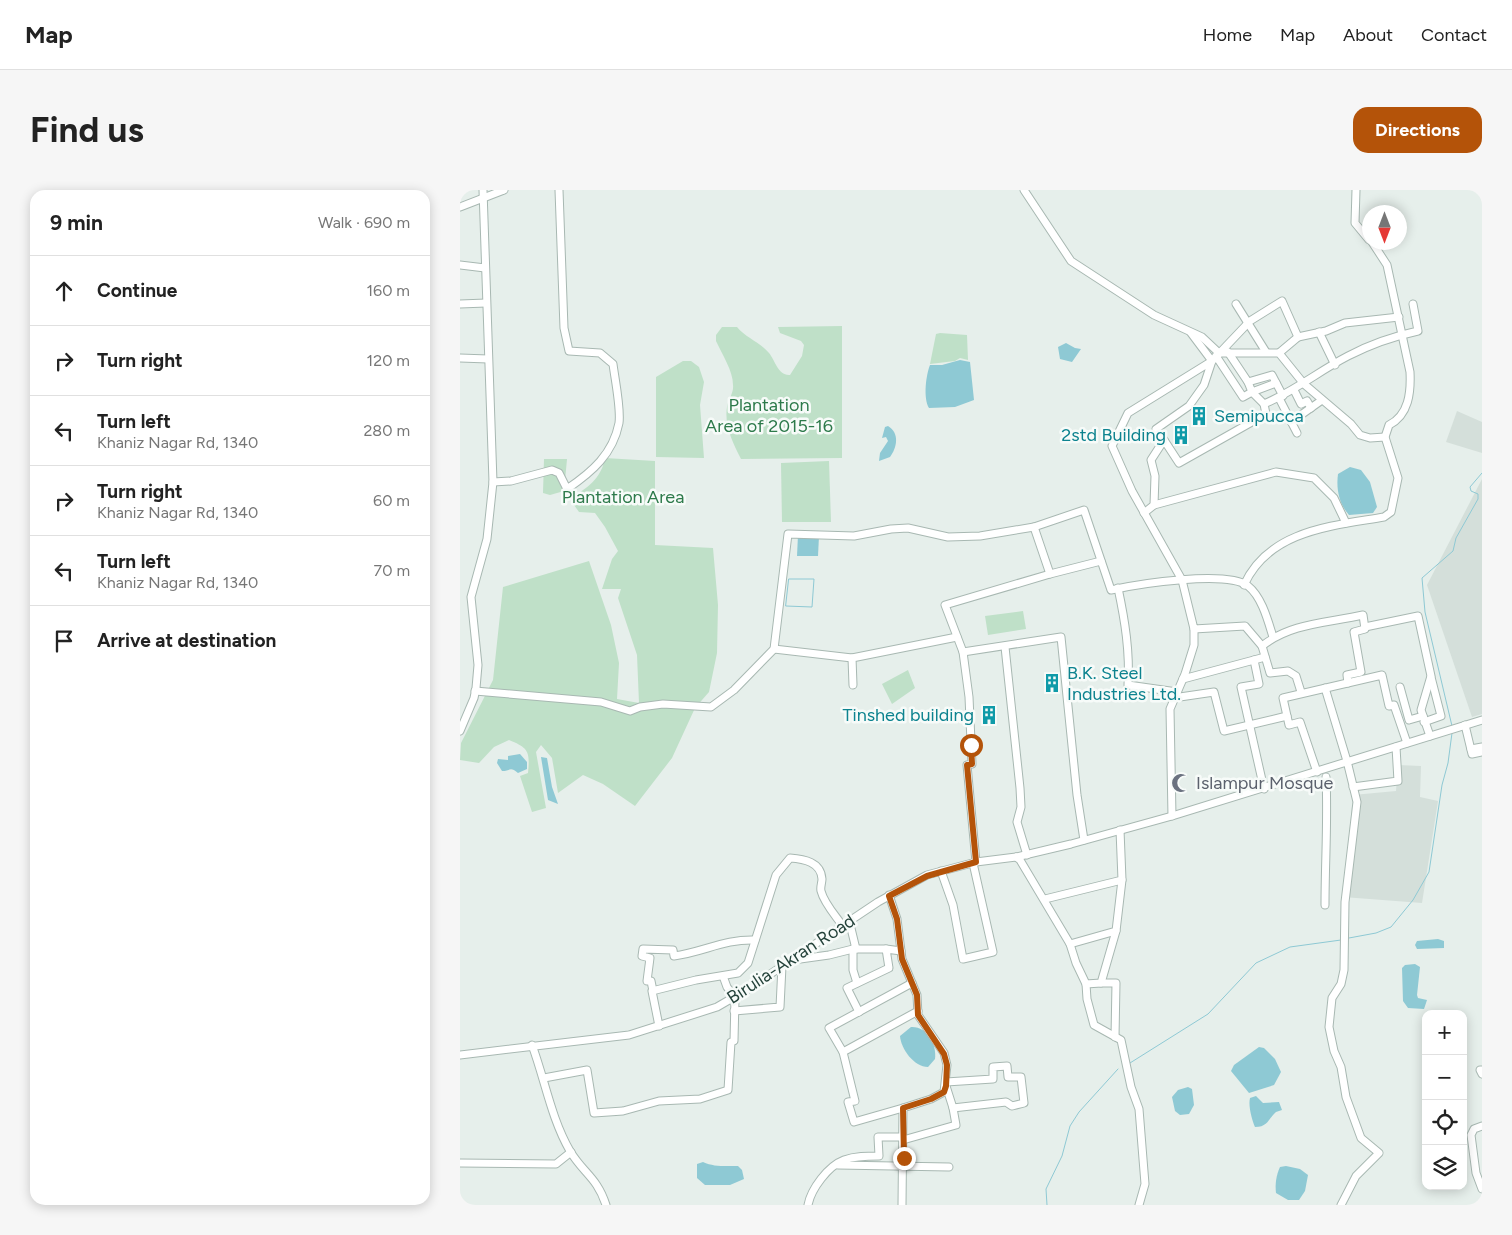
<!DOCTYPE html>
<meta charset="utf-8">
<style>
:root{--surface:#fff;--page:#f6f6f6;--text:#222;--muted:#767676;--line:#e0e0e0;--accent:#b45309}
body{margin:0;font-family:Figtree,sans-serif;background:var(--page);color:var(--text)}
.controls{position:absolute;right:15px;bottom:15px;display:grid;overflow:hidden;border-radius:10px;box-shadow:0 2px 12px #0003}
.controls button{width:45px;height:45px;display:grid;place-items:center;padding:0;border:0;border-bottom:1px solid var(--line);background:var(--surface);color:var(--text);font:25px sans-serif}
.compass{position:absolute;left:902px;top:15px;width:45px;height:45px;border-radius:50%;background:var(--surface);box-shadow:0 2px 12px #0003;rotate:180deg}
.stop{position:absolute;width:15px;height:15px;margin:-11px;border:4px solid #b45309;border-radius:50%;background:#fff}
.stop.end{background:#b45309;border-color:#fff;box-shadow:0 1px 5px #0008}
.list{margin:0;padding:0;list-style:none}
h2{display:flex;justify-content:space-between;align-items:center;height:65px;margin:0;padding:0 20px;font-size:21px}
h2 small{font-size:16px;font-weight:400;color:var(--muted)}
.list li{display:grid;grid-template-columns:32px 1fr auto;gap:15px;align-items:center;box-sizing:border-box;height:70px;padding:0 20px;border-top:1px solid var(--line)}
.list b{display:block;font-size:19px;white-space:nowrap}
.list p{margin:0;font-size:16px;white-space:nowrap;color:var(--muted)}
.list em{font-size:16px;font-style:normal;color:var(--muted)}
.icon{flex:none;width:28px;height:28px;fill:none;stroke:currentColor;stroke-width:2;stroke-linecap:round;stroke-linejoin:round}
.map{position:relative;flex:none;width:1022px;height:1015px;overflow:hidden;border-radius:15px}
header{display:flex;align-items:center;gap:30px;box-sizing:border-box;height:70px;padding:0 25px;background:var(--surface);border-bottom:1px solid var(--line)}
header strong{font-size:24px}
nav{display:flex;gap:28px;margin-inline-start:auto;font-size:18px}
.intro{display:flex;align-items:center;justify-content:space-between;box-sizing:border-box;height:120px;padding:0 30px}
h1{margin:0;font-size:35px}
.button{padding:12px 22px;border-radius:15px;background:var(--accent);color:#fff;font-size:18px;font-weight:700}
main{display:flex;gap:30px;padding:0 30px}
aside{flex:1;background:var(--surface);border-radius:15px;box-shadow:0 2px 12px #0003}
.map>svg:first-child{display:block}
</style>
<header>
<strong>Map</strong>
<nav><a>Home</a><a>Map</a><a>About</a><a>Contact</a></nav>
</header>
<div class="intro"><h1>Find us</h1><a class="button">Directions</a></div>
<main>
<aside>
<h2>9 min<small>Walk · 690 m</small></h2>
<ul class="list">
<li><svg class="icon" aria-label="ahead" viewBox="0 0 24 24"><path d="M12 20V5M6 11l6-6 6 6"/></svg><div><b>Continue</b></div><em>160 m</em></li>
<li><svg class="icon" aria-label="right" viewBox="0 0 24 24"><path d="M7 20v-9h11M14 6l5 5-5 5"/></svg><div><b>Turn right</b></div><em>120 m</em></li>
<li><svg class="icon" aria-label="left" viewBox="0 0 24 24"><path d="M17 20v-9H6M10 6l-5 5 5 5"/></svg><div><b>Turn left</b><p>Khaniz Nagar Rd, 1340</p></div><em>280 m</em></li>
<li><svg class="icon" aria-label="right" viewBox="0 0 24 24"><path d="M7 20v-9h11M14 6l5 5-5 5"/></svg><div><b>Turn right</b><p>Khaniz Nagar Rd, 1340</p></div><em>60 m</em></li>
<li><svg class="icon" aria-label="left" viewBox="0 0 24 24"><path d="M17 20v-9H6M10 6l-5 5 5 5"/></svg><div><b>Turn left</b><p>Khaniz Nagar Rd, 1340</p></div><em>70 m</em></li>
<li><svg class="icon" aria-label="arrive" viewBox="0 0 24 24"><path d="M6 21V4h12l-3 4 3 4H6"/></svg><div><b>Arrive at destination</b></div></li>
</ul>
</aside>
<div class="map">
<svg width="1022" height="1015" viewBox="0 0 1022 1015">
<rect width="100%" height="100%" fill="#e6efeb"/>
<g fill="#d4dfda">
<path d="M 997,221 L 1022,232 L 1022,263 L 986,252 Z"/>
<path d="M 1022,289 L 1022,524 L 1012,527 L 967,395 Z"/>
<path d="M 938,575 L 961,576 L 960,607 L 978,611 L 962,713 L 883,707 L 893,605 L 936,601 Z"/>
</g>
<g fill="#bfe0c8">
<path d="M 382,136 L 382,268 L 281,269 C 273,253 264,236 267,217 C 268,210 274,203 273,195 C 273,181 262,164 256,151 L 256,145 L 262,137 L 277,137 C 286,148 300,152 309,163 C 315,170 318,186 330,185 L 342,166 L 344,155 L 341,151 L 320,143 L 318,137 Z"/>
<path d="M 480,143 L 507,145 L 508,170 L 500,168 L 495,171 L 470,174 L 476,144 Z"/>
<path d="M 223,171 L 231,171 L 239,177 L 244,192 L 240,215 L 244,268 L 196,267 L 196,187 Z"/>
<path d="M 145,268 L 195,271 L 195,355 L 253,358 L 258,415 L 257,463 L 249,502 L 235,518 L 212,568 L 175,616 L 143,594 L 123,585 L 98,603 L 92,568 L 81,555 L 76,562 L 86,618 L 72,622 L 60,586 L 68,583 C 70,562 69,558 49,550 L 34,557 L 19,573 L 0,570 L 1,553 L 33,490 L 43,397 L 129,371 L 151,435 L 159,473 L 157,509 L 179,513 L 177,465 L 158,408 L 161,399 L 142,399 L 152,369 L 158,361 L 145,337 L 135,323 L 119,322 L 109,308 C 127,299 141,289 145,268 Z"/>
<path d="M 84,269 L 107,269 L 104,301 L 90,305 L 83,303 Z"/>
<path d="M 369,271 L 371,332 L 322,332 L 321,273 Z"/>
<path d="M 563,421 L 566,439 L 528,445 L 525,426 Z"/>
<path d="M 448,480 L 455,498 L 432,514 L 422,494 Z"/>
</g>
<g fill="#8ec9d4">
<path d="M 606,153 L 615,158 L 621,159 L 612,172 L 600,169 L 598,157 Z"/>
<path d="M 500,170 L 510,172 L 514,210 L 495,217 L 469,218 C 463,208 466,185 470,175 L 482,175 Z"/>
<path d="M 428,236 C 440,243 437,258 430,267 L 419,271 L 420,263 L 428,251 L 426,247 L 422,248 L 425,237 Z"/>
<path d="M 890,277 L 901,280 L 910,292 L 917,317 L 913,323 L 889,325 C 879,314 876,299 878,284 Z"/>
<path d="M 338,345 L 359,346 L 358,366 L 337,366 Z"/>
<path d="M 60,564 L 67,572 L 67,579 L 58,583 C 50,576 50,581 42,581 L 37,573 L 38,569 L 48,570 L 48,566 Z"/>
<path d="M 81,567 L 87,568 L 92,597 L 98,614 L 88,610 Z"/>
<path d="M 978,749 L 984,751 L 984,758 L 957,759 L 955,755 L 957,751 Z"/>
<path d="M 955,774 L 960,777 L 957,805 L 958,808 L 967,810 L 964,819 L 948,818 L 943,811 L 942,778 L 945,775 Z"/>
<path d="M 451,837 C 467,836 477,855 475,869 L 468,877 C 454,877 441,859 440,846 Z"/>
<path d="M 799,857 L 804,858 L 815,869 L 821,882 L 814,895 L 789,903 L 771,881 L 774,875 Z"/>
<path d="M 728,897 L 732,899 L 734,915 L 729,924 L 720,925 L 715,921 L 712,907 L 718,900 Z"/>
<path d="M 796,906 L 803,913 L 819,912 L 822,920 L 816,922 C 808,929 808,937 795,937 C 792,930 788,916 790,908 Z"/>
<path d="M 243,972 C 254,977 264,976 278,976 L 282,980 L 284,989 L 270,995 L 245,995 L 237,988 L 237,974 Z"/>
<path d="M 826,976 L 840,979 L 848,985 L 845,1001 L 839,1010 L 828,1010 L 816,1003 C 815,994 816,986 820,977 Z"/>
</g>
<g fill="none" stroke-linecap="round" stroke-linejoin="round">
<g stroke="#8ec9d4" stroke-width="1">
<path d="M 329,389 L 354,389 L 352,417 L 326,416 Z"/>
<path d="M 992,536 L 965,422 L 962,388 L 993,361 L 996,348 L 1018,309 L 1018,304 L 1011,301 L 1010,297 L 1022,283"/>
<path d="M 889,748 L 916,743 L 931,737 L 953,710 L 969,682 L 982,595 L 988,573 L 992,543"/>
<path d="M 670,873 L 748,824 L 796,773 L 830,757 L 881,750"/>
<path d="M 587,1015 L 586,999 L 602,966 L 610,936 L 619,922 L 658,879"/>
</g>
<g stroke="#a8b8b2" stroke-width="9">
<g id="minor">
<path d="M 564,0 L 611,71 L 694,125 L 742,147 L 759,163 L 819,163 L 844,194 L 891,234 L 900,245 L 910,248 L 925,247"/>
<path d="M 896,0 L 895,33 L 909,50"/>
<path d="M 0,17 L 44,0"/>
<path d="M 0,75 L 25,78"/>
<path d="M 0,114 L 26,113"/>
<path d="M 776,114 L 806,162"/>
<path d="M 859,142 L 875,175"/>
<path d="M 731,143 L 752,171 L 790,131 L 822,111 L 838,147 L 819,163"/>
<path d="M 838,147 L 866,141 L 885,133 L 939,127"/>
<path d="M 768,162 L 788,192 L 812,185 L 823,206"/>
<path d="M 756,166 L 783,207 L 792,202 L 804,214"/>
<path d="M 0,168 L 28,169"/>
<path d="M 788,192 L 792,202 L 816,193"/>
<path d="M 834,200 L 841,214 L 847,211 L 851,218"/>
<path d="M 819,208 L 837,243"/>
<path d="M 831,232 L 862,210"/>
<path d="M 704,250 L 696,239 L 729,216 L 744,195 L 752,171 L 668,223 L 652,256 L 672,301 L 722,390 L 734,439 L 785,436 L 802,456 L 810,483 L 828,481 L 836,486 L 841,502"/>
<path d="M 33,292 L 51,291 L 92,280 L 99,283 L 107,299 C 132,282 153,264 159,233 C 161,218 155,190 153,174 L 140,163 L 109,161 L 104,138 L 99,0"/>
<path d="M 694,315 L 816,282 L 854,288 L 874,308 L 886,333"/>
<path d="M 684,323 L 694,315 L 695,286 L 691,270 L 704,250 L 719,273 L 806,224 L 804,214 C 835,201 859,181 888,166 C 909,155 935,146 958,141 L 953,114"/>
<path d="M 574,337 L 590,384 L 641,371"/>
<path d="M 784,395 C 809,340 872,336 924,327 L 931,322 L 938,288 L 925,247 L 929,235 C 949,225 951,202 950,182 L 927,75 L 912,52"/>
<path d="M 658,398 C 665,431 670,462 668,495 L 717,502"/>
<path d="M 905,437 L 958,426 L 971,486 L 961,520 L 970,546"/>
<path d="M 802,456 C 831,433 867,433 903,425 L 905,439 L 894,442 L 901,482 L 887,485 L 888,493"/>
<path d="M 545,457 L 560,598 L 561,617 L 557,632 L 567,665"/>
<path d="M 314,459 L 392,468"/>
<path d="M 503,462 L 485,415 L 590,384"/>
<path d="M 723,489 L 794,470"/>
<path d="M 393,495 L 392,468 L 497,447"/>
<path d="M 940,497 L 949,530 L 963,526"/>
<path d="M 865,498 L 887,571 L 897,612 L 885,712 L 884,780 L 881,794 L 872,808 L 869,837 L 874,861 L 881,877 L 886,907 L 901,948 L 919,963 L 896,986 L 881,1015"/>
<path d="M 15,501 L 141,512 L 170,521 L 180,517 L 203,514 L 251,517 L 274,500 L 314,459 L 328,344 L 394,346 L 431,339 L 448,338 L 488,347 L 520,346 L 574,337 L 624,320 L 651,400 C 678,394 767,380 788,396 C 802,407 808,431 813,447"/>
<path d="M 713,508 L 754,502 L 764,541 L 827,526"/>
<path d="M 964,532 L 981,526 L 971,487"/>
<path d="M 1005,535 L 1012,564 L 1022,562"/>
<path d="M 0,541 L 14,508 L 16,498 L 18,475 L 11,407 L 27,349 L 33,292 L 23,0"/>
<path d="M 1011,559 L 1022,557"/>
<path d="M 857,582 L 840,532 L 829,535 L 823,508 L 922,485 L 929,516 L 934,515 L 947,553"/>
<path d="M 893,597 L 938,591 L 936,557"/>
<path d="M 804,599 L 781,497 L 799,494 L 794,470 L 805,467"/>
<path d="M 712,626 L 710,519 L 725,484 L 734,455 L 734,439"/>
<path d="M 556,667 L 560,670 L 610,754 L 616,773 L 626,794 L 627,809 L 634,835 L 661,850 L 671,897 L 679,919 L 685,994 L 679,1015"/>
<path d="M 516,672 L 507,575 L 512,574 L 509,507 L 503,462 L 601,447 L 617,605 L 624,650"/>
<path d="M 481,681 L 493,715 L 503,769 L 533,762 L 513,673"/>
<path d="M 429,705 L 437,729 L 442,769 L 457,805 L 458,825 L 484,863 L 487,875 L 484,902 L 471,909 L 443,918 L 442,1015"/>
<path d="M 585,709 L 662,690 L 660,640"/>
<path d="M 865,715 C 865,672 868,630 866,587"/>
<path d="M 389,730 L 396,759"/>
<path d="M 610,754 L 656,741 L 662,690"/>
<path d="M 393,759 L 393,780 L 397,793"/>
<path d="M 333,770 L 369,765 L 393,759 L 426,759"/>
<path d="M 452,793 L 369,838 L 383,862 L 458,821"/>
<path d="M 641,793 L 656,793 L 655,847"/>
<path d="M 626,794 L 641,793 L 656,741"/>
<path d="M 193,801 L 191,791 L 187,791 L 190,768 L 182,766 L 183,759 L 213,760 L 214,766 C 244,762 264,749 295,750"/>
<path d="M 274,821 L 320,817 L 322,776"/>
<path d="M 399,822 L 387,798 L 429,778 L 426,759 L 441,761"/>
<path d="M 199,836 L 192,801 L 236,790 L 278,783 L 288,773 L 316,685 L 330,668 C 344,669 361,672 362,689 C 362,693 360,697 361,701 C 364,713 375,725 382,735"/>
<path d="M 72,855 C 85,890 91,928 110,961 C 123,983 137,987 146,1015"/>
<path d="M 383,862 L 395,911 L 388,912 L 394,932 L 443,918"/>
<path d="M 0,865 L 169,845 L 257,817 L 288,799 L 418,712 L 467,685 L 516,672 L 556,667 L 611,654 L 712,626 L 1022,530"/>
<path d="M 1022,880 L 1020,880 L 1022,884"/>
<path d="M 84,888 L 127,880 L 134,923 L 163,921 L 199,911 L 240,909 L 268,900 L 271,852 L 274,851 L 275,808 L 267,797 L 263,786"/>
<path d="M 486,892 L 533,889 L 533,877 L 547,876 L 548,887 L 561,887 L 564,913 L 552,916 L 546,912 L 493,918 L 486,896"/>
<path d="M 1022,936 L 1014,939 L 1011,945 L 1016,983 L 1022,999"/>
<path d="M 443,950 L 496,935 L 493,918"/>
<path d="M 0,973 L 96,974 L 111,962"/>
<path d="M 378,975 L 489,977"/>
<path d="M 348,1015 C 351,999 368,976 384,970 C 395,966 407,966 419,966 L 418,947 L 443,947"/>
</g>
</g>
<use href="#minor" stroke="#fff" stroke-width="7"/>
</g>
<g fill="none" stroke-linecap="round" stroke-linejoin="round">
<path stroke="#b45309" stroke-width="6" d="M 444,968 L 443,918 L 471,909 L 484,902 L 486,896 L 487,875 L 484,864 L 458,825 L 457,805 L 442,769 L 437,729 L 429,706 L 467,686 L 516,672 L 507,575 L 512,574 L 511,555"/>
</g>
<defs>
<g id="building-bare" transform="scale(1.5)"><path d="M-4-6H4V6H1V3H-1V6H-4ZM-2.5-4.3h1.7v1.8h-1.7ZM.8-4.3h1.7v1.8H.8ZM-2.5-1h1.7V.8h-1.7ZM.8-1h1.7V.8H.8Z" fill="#0f9aa8" stroke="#f7fbf9" stroke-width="2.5" paint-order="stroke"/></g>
<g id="mosque-bare" transform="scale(1.5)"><path d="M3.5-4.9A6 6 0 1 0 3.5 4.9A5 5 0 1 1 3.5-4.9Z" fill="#6b7280" stroke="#f7fbf9" stroke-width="2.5" paint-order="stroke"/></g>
</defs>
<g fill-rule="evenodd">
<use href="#building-bare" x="739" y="226"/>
<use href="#building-bare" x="721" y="245"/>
<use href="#building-bare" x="592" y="493"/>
<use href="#building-bare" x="529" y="525"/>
<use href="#mosque-bare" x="721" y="593"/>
</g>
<g text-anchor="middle" stroke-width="5" stroke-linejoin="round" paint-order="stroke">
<g font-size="18" fill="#2d7a4b" stroke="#f7fbf9">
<text x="309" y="221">Plantation<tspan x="309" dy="21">Area of 2015-16</tspan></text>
<text x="163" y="313">Plantation Area</text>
</g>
<g font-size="18" fill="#0d838f" stroke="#f7fbf9" text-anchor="start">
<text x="754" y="232">Semipucca</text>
<text x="706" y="251" text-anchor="end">2std Building</text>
<text x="607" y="489">B.K. Steel<tspan x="607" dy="21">Industries Ltd.</tspan></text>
<text x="514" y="531" text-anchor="end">Tinshed building</text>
</g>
<g font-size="18" fill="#5b616d" stroke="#f7fbf9" text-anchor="start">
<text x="736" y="599">Islampur Mosque</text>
</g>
<g font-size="18" fill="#24423a" stroke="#f7fbf9">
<text transform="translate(331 769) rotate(-33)" y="6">Birulia-Akran Road</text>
</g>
</g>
</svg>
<div class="controls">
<button>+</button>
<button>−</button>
<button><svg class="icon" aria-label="locate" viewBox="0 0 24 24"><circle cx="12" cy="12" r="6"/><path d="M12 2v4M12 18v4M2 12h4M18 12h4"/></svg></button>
<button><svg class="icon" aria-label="layers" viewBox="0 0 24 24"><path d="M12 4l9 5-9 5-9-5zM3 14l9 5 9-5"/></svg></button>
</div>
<svg class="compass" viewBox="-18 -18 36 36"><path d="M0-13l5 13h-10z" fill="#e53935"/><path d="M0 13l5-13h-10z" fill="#767676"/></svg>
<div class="stop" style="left:511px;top:555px"></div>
<div class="stop end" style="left:444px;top:968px"></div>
</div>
</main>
